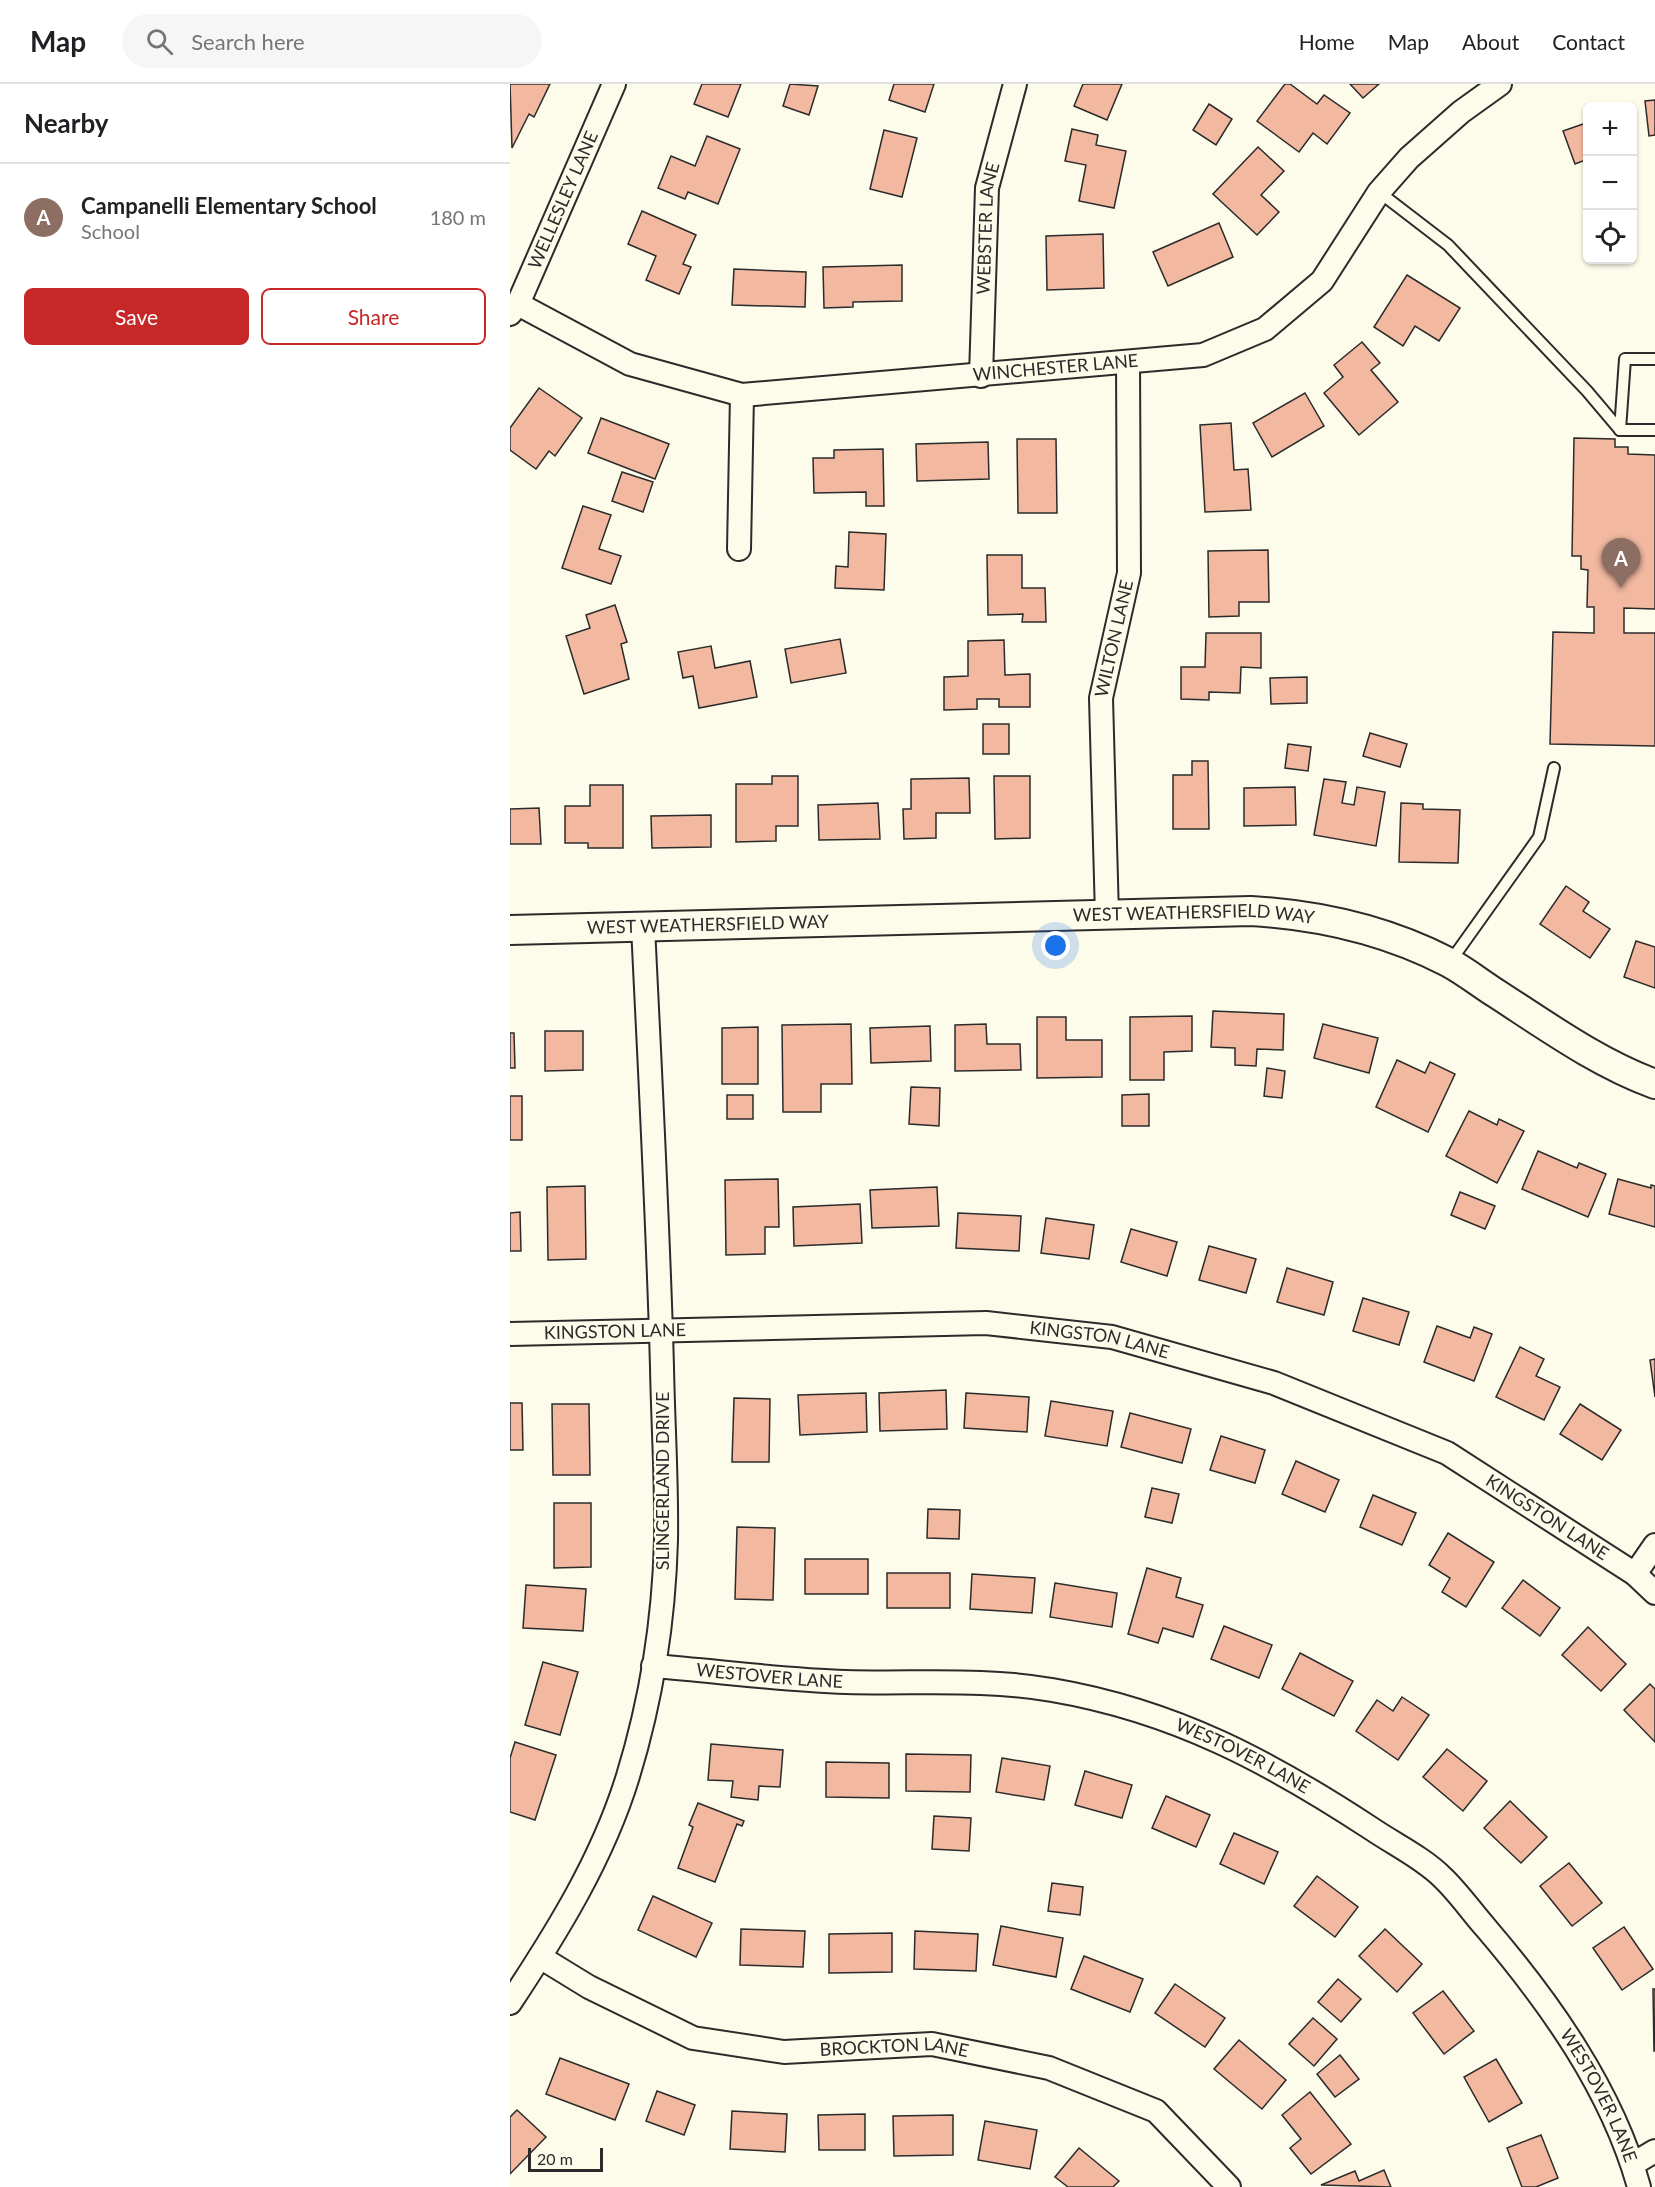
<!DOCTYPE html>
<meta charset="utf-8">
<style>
:root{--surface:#fff;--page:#f6f6f6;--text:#202124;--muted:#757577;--line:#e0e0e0;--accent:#c62828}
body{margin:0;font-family:Lato,sans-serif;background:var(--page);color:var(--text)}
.controls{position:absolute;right:18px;top:18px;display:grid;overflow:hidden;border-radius:9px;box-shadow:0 2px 4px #0004}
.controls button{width:54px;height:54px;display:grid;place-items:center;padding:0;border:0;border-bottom:2px solid var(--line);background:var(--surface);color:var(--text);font:30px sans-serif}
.scale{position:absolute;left:18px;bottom:15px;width:75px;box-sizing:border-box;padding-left:6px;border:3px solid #2b2b2b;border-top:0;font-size:16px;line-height:21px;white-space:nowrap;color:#2b2b2b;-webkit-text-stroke:4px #fdfbea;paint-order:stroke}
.you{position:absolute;left:546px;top:862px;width:21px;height:21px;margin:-15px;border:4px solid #fff;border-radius:50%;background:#1a73e8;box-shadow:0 0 0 9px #1a73e833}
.badge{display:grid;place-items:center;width:39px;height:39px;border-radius:50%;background:var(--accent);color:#fff;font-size:20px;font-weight:700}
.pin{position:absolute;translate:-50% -50px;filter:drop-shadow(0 2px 3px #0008)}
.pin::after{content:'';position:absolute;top:32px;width:21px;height:18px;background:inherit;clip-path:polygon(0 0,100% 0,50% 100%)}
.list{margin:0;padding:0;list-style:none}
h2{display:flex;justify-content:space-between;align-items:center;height:78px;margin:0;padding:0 24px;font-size:26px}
h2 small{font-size:20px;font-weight:400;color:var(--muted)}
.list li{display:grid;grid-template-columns:39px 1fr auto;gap:18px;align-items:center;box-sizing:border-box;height:108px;padding:0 24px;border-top:2px solid var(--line)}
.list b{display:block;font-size:22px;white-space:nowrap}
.list p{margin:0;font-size:20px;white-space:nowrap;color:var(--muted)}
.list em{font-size:20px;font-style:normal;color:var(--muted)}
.actions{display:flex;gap:12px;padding:18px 24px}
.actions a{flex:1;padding:14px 0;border:2px solid var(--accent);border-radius:9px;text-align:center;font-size:21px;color:var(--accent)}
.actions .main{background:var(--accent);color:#fff}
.icon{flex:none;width:33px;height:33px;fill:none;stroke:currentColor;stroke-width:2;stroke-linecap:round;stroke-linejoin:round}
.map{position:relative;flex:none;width:1145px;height:2103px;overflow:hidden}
header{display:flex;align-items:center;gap:36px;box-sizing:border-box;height:84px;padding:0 30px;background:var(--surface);border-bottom:2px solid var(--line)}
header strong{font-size:28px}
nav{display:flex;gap:33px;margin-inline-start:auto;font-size:21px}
.search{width:420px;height:54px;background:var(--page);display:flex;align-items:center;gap:15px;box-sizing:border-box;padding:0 21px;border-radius:33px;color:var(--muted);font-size:22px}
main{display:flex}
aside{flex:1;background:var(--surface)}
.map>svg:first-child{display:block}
</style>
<header>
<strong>Map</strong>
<div class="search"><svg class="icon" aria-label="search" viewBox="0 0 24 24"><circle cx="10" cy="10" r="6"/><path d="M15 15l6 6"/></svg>Search here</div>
<nav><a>Home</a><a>Map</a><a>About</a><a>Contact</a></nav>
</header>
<main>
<aside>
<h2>Nearby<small></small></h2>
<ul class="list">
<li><span class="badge" style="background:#8d6e63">A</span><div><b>Campanelli Elementary School</b><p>School</p></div><em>180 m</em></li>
</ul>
<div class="actions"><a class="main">Save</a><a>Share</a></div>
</aside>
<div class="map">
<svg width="1145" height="2103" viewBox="0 0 1145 2103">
<rect width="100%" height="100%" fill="#fdfbea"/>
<g fill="#f2b8a0" stroke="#2b2b2b" stroke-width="1.5">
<path d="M 0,0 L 40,0 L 24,33 L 19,30 L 2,64 Z"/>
<path d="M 192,0 L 231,0 L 218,33 L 184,20 Z"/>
<path d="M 280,0 L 308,2 L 299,31 L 273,22 Z"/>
<path d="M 384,0 L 424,0 L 415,28 L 379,16 Z"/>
<path d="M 573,0 L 612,0 L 597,36 L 564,22 Z"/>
<path d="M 775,0 L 780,0 L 807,20 L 814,11 L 840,29 L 817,60 L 803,49 L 789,68 L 747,37 Z"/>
<path d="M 840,0 L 869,0 L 853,14 Z"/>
<path d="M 1145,16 L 1145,51 L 1139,52 L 1135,17 Z"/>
<path d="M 699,20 L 722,35 L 706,61 L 683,46 Z"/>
<path d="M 1078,30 L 1078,75 L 1065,80 L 1053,47 L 1076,39 L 1074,32 Z"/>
<path d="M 562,45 L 588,51 L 586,61 L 616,67 L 604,124 L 569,117 L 576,81 L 555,77 Z"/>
<path d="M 374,46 L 407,54 L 392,113 L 360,105 Z"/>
<path d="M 197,52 L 230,65 L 208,120 L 178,108 L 175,115 L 148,104 L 161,72 L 185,82 Z"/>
<path d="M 748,63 L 774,87 L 751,111 L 769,128 L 747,151 L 703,110 Z"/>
<path d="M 132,127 L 186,151 L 173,180 L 181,183 L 169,210 L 136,196 L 146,172 L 118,160 Z"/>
<path d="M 709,139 L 723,173 L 658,202 L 643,168 Z"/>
<path d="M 593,150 L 594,204 L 537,206 L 536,152 Z"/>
<path d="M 392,181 L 392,217 L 343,218 L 343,223 L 314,224 L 313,183 Z"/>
<path d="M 224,185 L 296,188 L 295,223 L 222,221 Z"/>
<path d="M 897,191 L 950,224 L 929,257 L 905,242 L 893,262 L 864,243 Z"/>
<path d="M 852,258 L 870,279 L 861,286 L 888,318 L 849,351 L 814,309 L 833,293 L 824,281 Z"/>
<path d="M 29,304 L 72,334 L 45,372 L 39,367 L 26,385 L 0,366 L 0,344 Z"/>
<path d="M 795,309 L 814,342 L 762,373 L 743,339 Z"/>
<path d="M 91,334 L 159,360 L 145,395 L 78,369 Z"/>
<path d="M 721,339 L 724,386 L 738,385 L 741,426 L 695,428 L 690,341 Z"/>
<path d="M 1064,354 L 1105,355 L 1105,363 L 1118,363 L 1118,370 L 1145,371 L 1145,525 L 1114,524 L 1114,549 L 1145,549 L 1145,662 L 1040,660 L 1043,548 L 1084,549 L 1084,523 L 1077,523 L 1078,486 L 1071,485 L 1071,472 L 1062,472 Z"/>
<path d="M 507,355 L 546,355 L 547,429 L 508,429 Z"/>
<path d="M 478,358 L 479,395 L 407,397 L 406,360 Z"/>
<path d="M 373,365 L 374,422 L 356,422 L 356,408 L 304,409 L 303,374 L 324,374 L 324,366 Z"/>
<path d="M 112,388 L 143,398 L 133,428 L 102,417 Z"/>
<path d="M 73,422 L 101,431 L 89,465 L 111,472 L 101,500 L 52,484 Z"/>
<path d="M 339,448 L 376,450 L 374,506 L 325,504 L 326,482 L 338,483 Z"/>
<path d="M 758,466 L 759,518 L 729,518 L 729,532 L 699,533 L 698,467 Z"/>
<path d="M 477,471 L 512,471 L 512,504 L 535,504 L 536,538 L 512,538 L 513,530 L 478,531 Z"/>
<path d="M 105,521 L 117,558 L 111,560 L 119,595 L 74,610 L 56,552 L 80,544 L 76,531 Z"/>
<path d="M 696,549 L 751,549 L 751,584 L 731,583 L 730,609 L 699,608 L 699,616 L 671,615 L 671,583 L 695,583 Z"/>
<path d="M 330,555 L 336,589 L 281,599 L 275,565 Z"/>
<path d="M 494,556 L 495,591 L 520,590 L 520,623 L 489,623 L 489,615 L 467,615 L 467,625 L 434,626 L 434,593 L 458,592 L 458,557 Z"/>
<path d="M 201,562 L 205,584 L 240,577 L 247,613 L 189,624 L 183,592 L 173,594 L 168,568 Z"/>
<path d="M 797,593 L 797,619 L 761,620 L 760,594 Z"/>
<rect x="473" y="640" width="26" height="30"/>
<path d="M 860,649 L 897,660 L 890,683 L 853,672 Z"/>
<path d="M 778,660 L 801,663 L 798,687 L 775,684 Z"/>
<path d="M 682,677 L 698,677 L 699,745 L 663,745 L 663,691 L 682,691 Z"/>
<path d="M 262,692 L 288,692 L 288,742 L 266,742 L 266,757 L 226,758 L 226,700 L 262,700 Z"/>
<path d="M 484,692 L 520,692 L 520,754 L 485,755 Z"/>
<path d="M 459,694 L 460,729 L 426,729 L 426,754 L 394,755 L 393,725 L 401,725 L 401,695 Z"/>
<path d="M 814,695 L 836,698 L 832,719 L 844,721 L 847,703 L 875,708 L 866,762 L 804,751 Z"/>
<path d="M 80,701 L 113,701 L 113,764 L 78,764 L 78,759 L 55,759 L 55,722 L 80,722 Z"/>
<path d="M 785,703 L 786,741 L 734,742 L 734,704 Z"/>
<path d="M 368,719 L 370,755 L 309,756 L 308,721 Z"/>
<path d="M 891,719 L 913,720 L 913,725 L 950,726 L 948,779 L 889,778 Z"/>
<path d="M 29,724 L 31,760 L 0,760 L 0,725 Z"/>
<path d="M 201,731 L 201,763 L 142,764 L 141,732 Z"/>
<path d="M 1056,802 L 1079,818 L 1073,827 L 1100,845 L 1080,874 L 1030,840 Z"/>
<path d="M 1126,857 L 1145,863 L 1145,904 L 1114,893 Z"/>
<path d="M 703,927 L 774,930 L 773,966 L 747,965 L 746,982 L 725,981 L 725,964 L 701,963 Z"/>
<path d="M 682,932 L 682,967 L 654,968 L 654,996 L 620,996 L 620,933 Z"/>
<path d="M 527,933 L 556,933 L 556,956 L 592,956 L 592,993 L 527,994 Z"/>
<path d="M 341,940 L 342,1000 L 311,1000 L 311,1028 L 273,1028 L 272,941 Z"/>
<path d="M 476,940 L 477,960 L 510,960 L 511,986 L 445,987 L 445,941 Z"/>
<path d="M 813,940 L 868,954 L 859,989 L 804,974 Z"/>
<path d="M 420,942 L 421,977 L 361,979 L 360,944 Z"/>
<path d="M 248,943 L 248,1000 L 212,1000 L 212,944 Z"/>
<path d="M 35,947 L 73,947 L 73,986 L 35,987 Z"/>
<path d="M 0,949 L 4,949 L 5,984 L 0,984 Z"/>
<path d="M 887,976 L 915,989 L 920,978 L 945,990 L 918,1048 L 866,1023 Z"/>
<path d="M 757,984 L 775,987 L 772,1014 L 754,1012 Z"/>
<path d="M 401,1003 L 430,1004 L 429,1042 L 399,1040 Z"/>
<path d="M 639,1010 L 639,1042 L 612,1042 L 612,1011 Z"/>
<rect x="217" y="1011" width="26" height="24"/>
<rect x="0" y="1012" width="12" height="44"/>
<path d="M 959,1027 L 987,1041 L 989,1035 L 1014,1047 L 987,1099 L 936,1072 Z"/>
<path d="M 1028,1067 L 1067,1084 L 1069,1079 L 1096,1090 L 1078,1133 L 1012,1105 Z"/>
<path d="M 268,1095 L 269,1143 L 255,1143 L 255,1170 L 216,1171 L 215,1096 Z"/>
<path d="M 1108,1095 L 1141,1104 L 1141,1101 L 1145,1102 L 1145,1143 L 1099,1130 Z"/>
<path d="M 75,1102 L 76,1175 L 38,1176 L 37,1103 Z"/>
<path d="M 427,1103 L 429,1142 L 362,1144 L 360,1106 Z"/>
<path d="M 950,1108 L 985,1122 L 975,1145 L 941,1131 Z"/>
<path d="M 350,1120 L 352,1159 L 284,1162 L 283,1123 Z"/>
<path d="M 10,1128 L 11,1167 L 0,1167 L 0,1129 Z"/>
<path d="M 448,1129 L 511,1132 L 509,1167 L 446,1164 Z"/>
<path d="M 536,1134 L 584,1141 L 579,1175 L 531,1169 Z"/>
<path d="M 621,1145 L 667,1158 L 657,1192 L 611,1178 Z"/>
<path d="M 699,1162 L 746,1175 L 736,1209 L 689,1196 Z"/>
<path d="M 777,1184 L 823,1198 L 814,1231 L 767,1218 Z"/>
<path d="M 853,1214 L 899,1228 L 889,1261 L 843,1247 Z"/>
<path d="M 927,1242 L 960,1254 L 964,1243 L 982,1250 L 964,1297 L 914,1278 Z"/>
<path d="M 1010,1263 L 1034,1275 L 1026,1292 L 1050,1303 L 1034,1336 L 986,1313 Z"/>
<path d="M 1145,1275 L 1145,1313 L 1140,1276 Z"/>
<path d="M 436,1306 L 437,1345 L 370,1347 L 369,1309 Z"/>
<path d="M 356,1309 L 357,1348 L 290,1351 L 288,1311 Z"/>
<path d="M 456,1309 L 519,1313 L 517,1348 L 454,1344 Z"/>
<path d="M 224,1314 L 260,1315 L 259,1378 L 222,1378 Z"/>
<path d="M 541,1317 L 603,1327 L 597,1362 L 535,1352 Z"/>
<path d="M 0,1319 L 12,1319 L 13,1366 L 0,1366 Z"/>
<path d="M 42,1320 L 79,1320 L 80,1391 L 43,1391 Z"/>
<path d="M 1070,1320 L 1111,1346 L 1092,1376 L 1050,1350 Z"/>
<path d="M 620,1329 L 681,1345 L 672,1379 L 611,1363 Z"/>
<path d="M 711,1352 L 755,1366 L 745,1399 L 700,1386 Z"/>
<path d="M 786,1377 L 829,1396 L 815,1428 L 772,1410 Z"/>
<path d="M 642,1404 L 669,1410 L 662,1439 L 635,1433 Z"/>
<path d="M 863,1411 L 906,1429 L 892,1461 L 850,1443 Z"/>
<path d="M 44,1419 L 81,1419 L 81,1483 L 44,1484 Z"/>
<path d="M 418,1425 L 450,1426 L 449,1455 L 417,1454 Z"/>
<path d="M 227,1443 L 265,1444 L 263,1516 L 225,1515 Z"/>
<path d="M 938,1449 L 984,1478 L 956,1523 L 932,1508 L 940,1494 L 919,1481 Z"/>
<rect x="295" y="1475" width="63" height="35"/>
<path d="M 637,1484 L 671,1494 L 666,1513 L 693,1521 L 683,1553 L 653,1544 L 648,1559 L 618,1550 Z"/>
<rect x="377" y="1489" width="63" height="35"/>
<path d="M 462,1490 L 525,1494 L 522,1529 L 460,1525 Z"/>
<path d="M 1013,1496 L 1050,1524 L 1030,1552 L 992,1524 Z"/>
<path d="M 545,1499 L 607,1509 L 602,1543 L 540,1533 Z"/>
<path d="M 16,1501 L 76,1505 L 73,1547 L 13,1544 Z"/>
<path d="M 714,1542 L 762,1561 L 749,1594 L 701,1575 Z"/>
<path d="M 1078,1543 L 1116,1580 L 1091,1607 L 1052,1571 Z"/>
<path d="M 790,1569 L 843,1597 L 824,1632 L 772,1605 Z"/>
<path d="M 33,1578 L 68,1588 L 50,1651 L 15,1641 Z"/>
<path d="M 1140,1600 L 1145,1605 L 1145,1658 L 1114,1626 Z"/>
<path d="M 892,1613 L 919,1631 L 888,1676 L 846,1647 L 867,1616 L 883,1627 Z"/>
<path d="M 5,1658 L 46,1671 L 25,1736 L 0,1728 L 0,1674 Z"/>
<path d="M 201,1660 L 273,1666 L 270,1703 L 249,1702 L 248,1716 L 221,1713 L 223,1697 L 198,1696 Z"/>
<path d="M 937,1665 L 977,1697 L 953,1727 L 913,1693 Z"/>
<path d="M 396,1670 L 461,1671 L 460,1708 L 396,1707 Z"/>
<path d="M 492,1674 L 540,1682 L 534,1716 L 486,1708 Z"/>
<path d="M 316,1678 L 379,1679 L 379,1714 L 316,1713 Z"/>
<path d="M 575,1687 L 622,1701 L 612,1734 L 565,1721 Z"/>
<path d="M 656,1712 L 700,1731 L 686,1763 L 642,1744 Z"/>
<path d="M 1000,1717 L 1037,1753 L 1011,1779 L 974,1744 Z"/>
<path d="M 188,1719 L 234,1737 L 232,1742 L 227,1740 L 205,1798 L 168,1784 L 183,1743 L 179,1741 Z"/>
<path d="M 424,1732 L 461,1734 L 459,1767 L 422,1765 Z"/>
<path d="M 724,1749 L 768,1768 L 754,1800 L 710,1780 Z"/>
<path d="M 1059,1779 L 1092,1819 L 1062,1842 L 1030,1802 Z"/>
<path d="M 807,1792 L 848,1823 L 825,1853 L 784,1822 Z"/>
<path d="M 542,1799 L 573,1803 L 570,1831 L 538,1827 Z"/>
<path d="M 143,1812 L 202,1839 L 186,1873 L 128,1846 Z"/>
<path d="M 491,1842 L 553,1854 L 546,1893 L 483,1881 Z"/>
<path d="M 1114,1843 L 1143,1885 L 1112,1906 L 1083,1864 Z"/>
<path d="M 231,1845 L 295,1847 L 293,1883 L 230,1881 Z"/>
<path d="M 875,1845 L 912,1880 L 887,1908 L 849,1872 Z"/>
<path d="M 405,1847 L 468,1850 L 466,1887 L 404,1885 Z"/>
<path d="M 382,1849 L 382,1888 L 319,1889 L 319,1850 Z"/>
<path d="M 574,1872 L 633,1895 L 620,1928 L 561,1905 Z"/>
<path d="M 828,1895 L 851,1915 L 831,1938 L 808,1918 Z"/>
<path d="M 665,1900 L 715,1934 L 695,1963 L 645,1929 Z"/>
<path d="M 1143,1905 L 1145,1905 L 1145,1967 L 1144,1967 Z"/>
<path d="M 933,1907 L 964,1947 L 934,1970 L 903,1929 Z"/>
<path d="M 803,1934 L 827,1955 L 804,1982 L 779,1960 Z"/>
<path d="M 729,1956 L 776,1996 L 752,2025 L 704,1985 Z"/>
<path d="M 830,1971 L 849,1995 L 825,2013 L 807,1990 Z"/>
<path d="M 50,1974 L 119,2000 L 105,2036 L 36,2010 Z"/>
<path d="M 986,1975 L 1012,2019 L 979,2038 L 954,1993 Z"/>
<path d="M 147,2007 L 185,2021 L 174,2051 L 136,2037 Z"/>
<path d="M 800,2008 L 841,2060 L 801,2090 L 780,2064 L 791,2055 L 772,2031 Z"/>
<path d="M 7,2026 L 36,2053 L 0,2090 L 0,2033 Z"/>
<path d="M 222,2027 L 277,2030 L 275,2068 L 220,2065 Z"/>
<path d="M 355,2030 L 355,2066 L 309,2066 L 308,2031 Z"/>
<path d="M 443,2031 L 443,2071 L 384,2072 L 383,2032 Z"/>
<path d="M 475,2037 L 527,2046 L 520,2085 L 468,2076 Z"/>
<path d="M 1031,2051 L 1048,2094 L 1026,2103 L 1012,2103 L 997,2064 Z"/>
<path d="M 569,2064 L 609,2097 L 603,2103 L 558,2103 L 545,2093 Z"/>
<path d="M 874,2086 L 881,2103 L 811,2101 L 845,2087 L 849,2097 Z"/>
</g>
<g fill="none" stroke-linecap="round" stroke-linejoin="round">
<g stroke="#2b2b2b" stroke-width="14">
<g id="service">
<path d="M 869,108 L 938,161 L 1077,307 L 1110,346"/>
<path d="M 1110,346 L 1115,275 L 1145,275"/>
<path d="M 1110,346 L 1145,346"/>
<path d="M 940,878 L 1029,753 L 1044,684"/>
</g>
</g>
<g stroke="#2b2b2b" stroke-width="26">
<g id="minor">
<path id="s1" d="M 8,220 L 120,280 L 232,311 L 693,271 L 755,245 L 812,197 L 869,108 L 899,74 L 951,28 L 990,0"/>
<path id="s2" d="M 0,230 L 8,220 L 104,0"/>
<path id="s3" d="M 471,292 L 477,104 L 505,0"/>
<path d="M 229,465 L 232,311"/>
<path id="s4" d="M 597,832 L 591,614 L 619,489 L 618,278"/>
<path id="s5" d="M 0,1250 L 476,1239 L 602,1253 L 764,1299 L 937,1369 L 1125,1490 L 1145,1461"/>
<path d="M 1125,1490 L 1145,1509"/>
<path id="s6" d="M 143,1582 C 207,1587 272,1596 336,1598 C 405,1600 474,1594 542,1606 C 665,1627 760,1678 862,1745 C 884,1760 913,1774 932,1793 C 948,1808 961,1827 976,1844 C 1040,1919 1102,2006 1129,2103"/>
<path id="s7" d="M 30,1873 L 79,1903 L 183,1954 L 274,1968 L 422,1960 L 539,1984 L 646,2027 L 719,2103"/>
<path d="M 0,1919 C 47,1848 93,1774 118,1692 C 141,1617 154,1534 156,1456 C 157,1398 153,1340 152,1283 C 148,1136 140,989 133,842"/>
<path d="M 1123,2080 L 1145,2067"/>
</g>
</g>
<g stroke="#2b2b2b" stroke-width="32">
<g id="tertiary">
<path id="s8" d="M 0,846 L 741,827 C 810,831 876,846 938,878 C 955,887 971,900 987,910 C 1038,943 1088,979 1145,1000"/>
</g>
</g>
<use href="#service" stroke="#fdfbea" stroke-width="10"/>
<use href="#minor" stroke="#fdfbea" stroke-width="22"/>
<use href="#tertiary" stroke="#fdfbea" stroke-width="28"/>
</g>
<g text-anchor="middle" stroke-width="4.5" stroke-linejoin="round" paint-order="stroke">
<g font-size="18" fill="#2b2b2b" stroke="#fdfbea">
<text dy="6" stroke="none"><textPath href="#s2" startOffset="126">WELLESLEY LANE</textPath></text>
<text dy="6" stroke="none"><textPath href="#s3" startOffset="148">WEBSTER LANE</textPath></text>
<text dy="6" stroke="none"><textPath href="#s1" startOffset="558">WINCHESTER LANE</textPath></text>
<text dy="6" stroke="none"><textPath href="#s4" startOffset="279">WILTON LANE</textPath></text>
<text dy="6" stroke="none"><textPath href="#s8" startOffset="684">WEST WEATHERSFIELD WAY</textPath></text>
<text dy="6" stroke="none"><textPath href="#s8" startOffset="198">WEST WEATHERSFIELD WAY</textPath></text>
<text dy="6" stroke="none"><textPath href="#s5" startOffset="105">KINGSTON LANE</textPath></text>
<text dy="6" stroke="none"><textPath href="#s5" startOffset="591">KINGSTON LANE</textPath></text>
<text transform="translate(153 1397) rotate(-90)" y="6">SLINGERLAND DRIVE</text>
<text dy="6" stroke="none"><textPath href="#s5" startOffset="1077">KINGSTON LANE</textPath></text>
<text dy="6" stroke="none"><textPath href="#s6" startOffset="117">WESTOVER LANE</textPath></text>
<text dy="6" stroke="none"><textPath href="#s6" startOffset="603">WESTOVER LANE</textPath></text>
<text dy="6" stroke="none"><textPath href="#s7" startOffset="376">BROCKTON LANE</textPath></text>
<text dy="6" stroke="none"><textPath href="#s6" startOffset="1107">WESTOVER LANE</textPath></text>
</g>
</g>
</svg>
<div class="controls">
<button>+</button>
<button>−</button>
<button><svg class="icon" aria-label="locate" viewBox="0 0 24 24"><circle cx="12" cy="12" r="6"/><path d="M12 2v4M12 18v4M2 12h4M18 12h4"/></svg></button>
</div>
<div class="scale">20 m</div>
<div class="you"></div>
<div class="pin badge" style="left:1111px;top:504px;background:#8d6e63">A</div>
</div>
</main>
